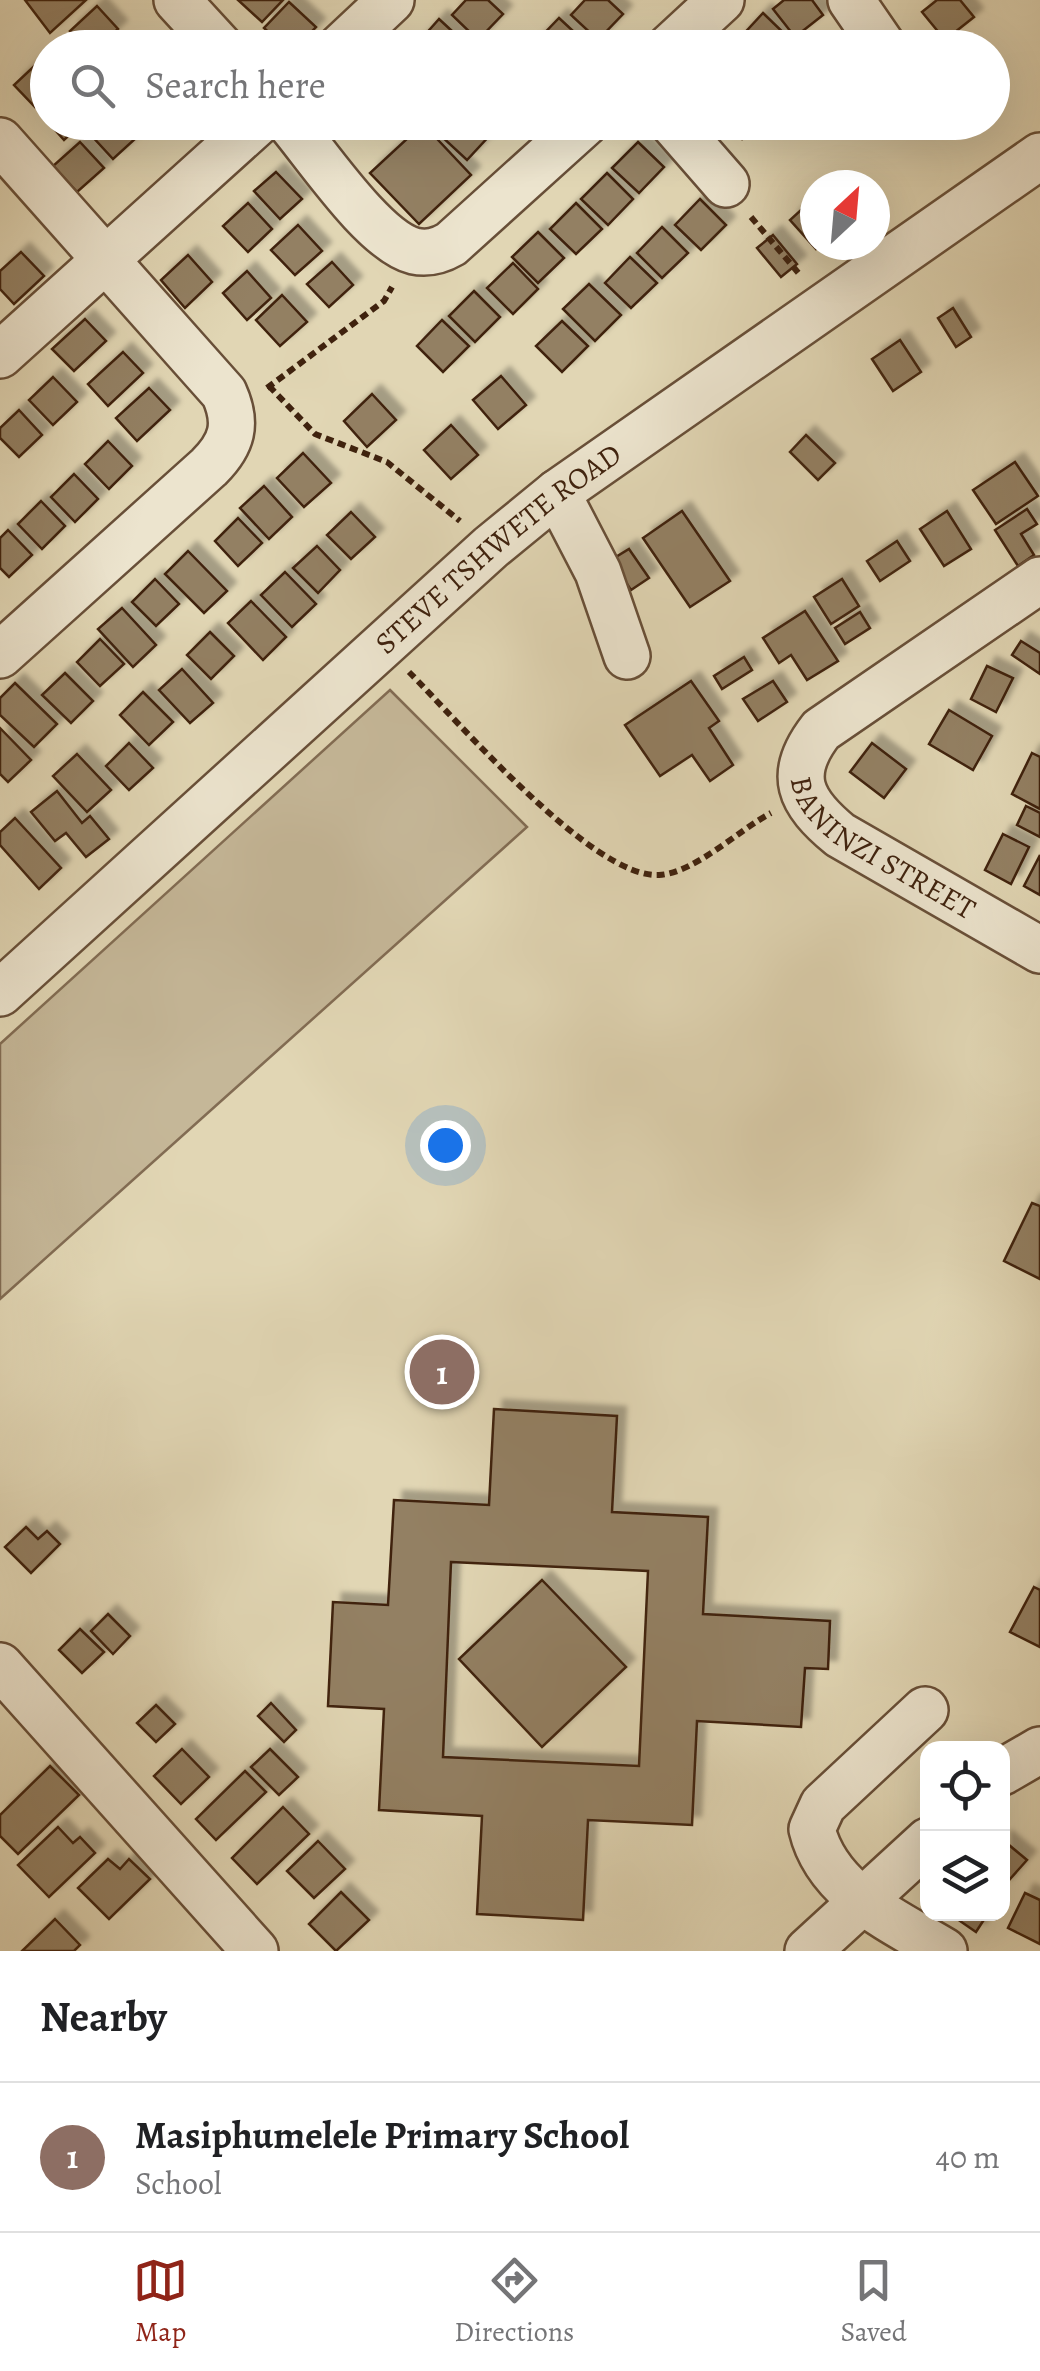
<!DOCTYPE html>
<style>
:root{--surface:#fff;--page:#f6f6f6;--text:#202124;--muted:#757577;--line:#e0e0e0;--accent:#8f2418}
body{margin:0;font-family:Alegreya,serif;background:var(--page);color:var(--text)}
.controls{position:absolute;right:30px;bottom:30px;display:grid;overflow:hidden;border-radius:20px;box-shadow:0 10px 40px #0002}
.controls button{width:90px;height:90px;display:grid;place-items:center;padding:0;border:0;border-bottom:2px solid var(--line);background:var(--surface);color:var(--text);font:50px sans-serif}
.compass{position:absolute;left:800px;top:170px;width:90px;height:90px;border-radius:50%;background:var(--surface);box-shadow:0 10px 40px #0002;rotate:26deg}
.you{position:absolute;left:445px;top:1145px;width:35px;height:35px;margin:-25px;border:8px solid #fff;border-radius:50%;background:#1a73e8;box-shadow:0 0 0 15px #1a73e833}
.badge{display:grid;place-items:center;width:65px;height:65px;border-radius:50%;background:var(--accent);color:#fff;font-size:32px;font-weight:700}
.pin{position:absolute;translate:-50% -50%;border:5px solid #fff;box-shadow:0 2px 10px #0006}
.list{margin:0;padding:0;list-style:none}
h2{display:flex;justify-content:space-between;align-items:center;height:130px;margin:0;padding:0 40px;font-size:42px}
h2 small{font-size:32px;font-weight:400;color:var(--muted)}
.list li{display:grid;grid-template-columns:65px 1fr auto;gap:30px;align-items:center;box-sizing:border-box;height:150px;padding:0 40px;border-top:2px solid var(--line)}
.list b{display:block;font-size:38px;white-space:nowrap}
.list p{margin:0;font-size:32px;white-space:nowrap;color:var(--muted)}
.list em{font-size:32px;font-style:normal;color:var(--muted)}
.icon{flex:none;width:55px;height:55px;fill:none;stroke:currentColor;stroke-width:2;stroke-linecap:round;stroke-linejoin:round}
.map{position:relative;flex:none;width:1040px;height:1951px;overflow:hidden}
.search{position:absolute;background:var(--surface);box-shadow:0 10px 40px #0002;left:30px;right:30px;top:30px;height:110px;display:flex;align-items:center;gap:25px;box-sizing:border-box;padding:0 35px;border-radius:55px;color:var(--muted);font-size:38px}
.sheet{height:280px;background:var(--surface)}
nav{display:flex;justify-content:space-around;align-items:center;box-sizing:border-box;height:140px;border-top:2px solid var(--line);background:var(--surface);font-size:28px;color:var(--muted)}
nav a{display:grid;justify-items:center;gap:5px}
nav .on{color:var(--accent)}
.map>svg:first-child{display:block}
</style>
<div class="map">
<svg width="1040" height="1951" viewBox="0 0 1040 1951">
<defs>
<filter id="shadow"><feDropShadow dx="9" dy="-9" stdDeviation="2.5" flood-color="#0004"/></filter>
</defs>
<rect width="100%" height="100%" fill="#e1d6b4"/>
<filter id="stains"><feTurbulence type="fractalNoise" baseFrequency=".002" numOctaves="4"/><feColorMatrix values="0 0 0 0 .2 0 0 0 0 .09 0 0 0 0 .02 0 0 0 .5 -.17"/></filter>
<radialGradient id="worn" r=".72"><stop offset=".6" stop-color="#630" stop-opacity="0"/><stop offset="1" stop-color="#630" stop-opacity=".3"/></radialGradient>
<path fill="#c5b798" stroke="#826c53" stroke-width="2.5" d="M 390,690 L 527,827 L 0,1299 L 0,1044 Z"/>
<g fill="#938064" stroke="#3f220e" stroke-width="2.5" fill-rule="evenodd" filter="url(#shadow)">
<path d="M 25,0 L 86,0 L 50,33 Z"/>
<path d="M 238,0 L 283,0 L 262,22 Z"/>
<path d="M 466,0 L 488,0 L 503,14 L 478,40 L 452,15 Z"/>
<path d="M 585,0 L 608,0 L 623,14 L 598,40 L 571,15 Z"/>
<path d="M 784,0 L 812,0 L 823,15 L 795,37 L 773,9 Z"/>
<path d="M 937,0 L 960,0 L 974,17 L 945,40 L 922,12 Z"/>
<path d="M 289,2 L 316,27 L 296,48 L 285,48 L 264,28 Z"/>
<path d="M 97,6 L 118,29 L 97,48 L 86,48 L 70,31 Z"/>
<path d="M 763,13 L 791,40 L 784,48 L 748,48 L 739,39 Z"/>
<path d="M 559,18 L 586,43 L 581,48 L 534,44 Z"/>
<path d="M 439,19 L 466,44 L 463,48 L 415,46 Z"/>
<path d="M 44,57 L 48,96 L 35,107 L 14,85 Z"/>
<path d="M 48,122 L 83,122 L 64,140 Z"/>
<path d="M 103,122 L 121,122 L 136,138 L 113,159 L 90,134 Z"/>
<path d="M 452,122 L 479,122 L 491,134 L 467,160 L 440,135 Z"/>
<path d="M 723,122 L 752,122 L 755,125 L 742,139 Z"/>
<path d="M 423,124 L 471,175 L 419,224 L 370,173 Z"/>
<path d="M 80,142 L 104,168 L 77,192 L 53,166 Z"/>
<path d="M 638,142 L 664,167 L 639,193 L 612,168 Z"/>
<path d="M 276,172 L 302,199 L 280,219 L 254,191 Z"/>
<path d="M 607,173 L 633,199 L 608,225 L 581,199 Z"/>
<path d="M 700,199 L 726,225 L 701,250 L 675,225 Z"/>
<path d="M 248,203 L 272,229 L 248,252 L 223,226 Z"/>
<path d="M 576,203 L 602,229 L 576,254 L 550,229 Z"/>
<path d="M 801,210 L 815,226 L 815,245 L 821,245 L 816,249 L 790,220 Z"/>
<path d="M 298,225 L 322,251 L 295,275 L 271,250 Z"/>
<path d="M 662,227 L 688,253 L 662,278 L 637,253 Z"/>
<path d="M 538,232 L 564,258 L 538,283 L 512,257 Z"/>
<path d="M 773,235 L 797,264 L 781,277 L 757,248 Z"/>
<path d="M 21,252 L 44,276 L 14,304 L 0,289 L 0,271 Z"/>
<path d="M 188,255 L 212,282 L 185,308 L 161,280 Z"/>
<path d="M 630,257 L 657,283 L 631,308 L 605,283 Z"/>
<path d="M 332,262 L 353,285 L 329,307 L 307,284 Z"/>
<path d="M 513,263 L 538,289 L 513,314 L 487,288 Z"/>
<path d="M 247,271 L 271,298 L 247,320 L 223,293 Z"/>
<path d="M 589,284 L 621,315 L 595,341 L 563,309 Z"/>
<path d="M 474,291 L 500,317 L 475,342 L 449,316 Z"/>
<path d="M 282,295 L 307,322 L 280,346 L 256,320 Z"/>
<path d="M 953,308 L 971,337 L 956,347 L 938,318 Z"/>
<path d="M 85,319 L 106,341 L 74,371 L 52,349 Z"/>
<path d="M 442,320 L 469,346 L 443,372 L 417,346 Z"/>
<path d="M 562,321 L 588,346 L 562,372 L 536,346 Z"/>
<path d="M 900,340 L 921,372 L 893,391 L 872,359 Z"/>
<path d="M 123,352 L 143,373 L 108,406 L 88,384 Z"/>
<path d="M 501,376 L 526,405 L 498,429 L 473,400 Z"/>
<path d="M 53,377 L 77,402 L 53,425 L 29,400 Z"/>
<path d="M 149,388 L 170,410 L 137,441 L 116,418 Z"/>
<path d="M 372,394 L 396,420 L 367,447 L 344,421 Z"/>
<path d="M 19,410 L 42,435 L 19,457 L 0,438 L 0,428 Z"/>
<path d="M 451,425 L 478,455 L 451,479 L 424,450 Z"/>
<path d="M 806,435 L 835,463 L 818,480 L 790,452 Z"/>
<path d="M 108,441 L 132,466 L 109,489 L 85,464 Z"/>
<path d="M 303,453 L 331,483 L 304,507 L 277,478 Z"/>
<path d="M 1015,462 L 1038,496 L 996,524 L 973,490 Z"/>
<path d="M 74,474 L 98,499 L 75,522 L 51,497 Z"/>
<path d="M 264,486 L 292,517 L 269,539 L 240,508 Z"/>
<path d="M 41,501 L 65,526 L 42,549 L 18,524 Z"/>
<path d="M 1027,509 L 1037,524 L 1021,534 L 1034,555 L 1018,566 L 995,530 Z"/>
<path d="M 682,511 L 730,581 L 690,607 L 643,538 Z"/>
<path d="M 947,511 L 971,549 L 944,566 L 920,529 Z"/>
<path d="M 351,512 L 375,537 L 351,559 L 327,535 Z"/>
<path d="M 238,518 L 262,543 L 238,566 L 215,541 Z"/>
<path d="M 8,530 L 32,555 L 9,577 L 0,568 L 0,538 Z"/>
<path d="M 897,541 L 910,561 L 880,581 L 867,561 Z"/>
<path d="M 317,546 L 340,570 L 318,593 L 293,568 Z"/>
<path d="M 629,549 L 649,578 L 631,590 L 611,560 Z"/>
<path d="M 188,551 L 227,591 L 204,613 L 165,574 Z"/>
<path d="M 285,572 L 316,604 L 292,627 L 261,595 Z"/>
<path d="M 155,579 L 179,604 L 156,626 L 132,602 Z"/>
<path d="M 842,579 L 859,606 L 831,624 L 814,597 Z"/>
<path d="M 251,601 L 286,637 L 263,660 L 228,623 Z"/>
<path d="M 122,608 L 156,645 L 133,667 L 98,629 Z"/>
<path d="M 805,611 L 838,661 L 807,680 L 791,655 L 779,663 L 763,638 Z"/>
<path d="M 860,612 L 870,628 L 845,644 L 835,628 Z"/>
<path d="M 210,632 L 234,656 L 211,679 L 187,655 Z"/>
<path d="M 100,639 L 124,664 L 100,686 L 77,662 Z"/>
<path d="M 1021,641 L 1040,653 L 1040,674 L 1012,655 Z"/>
<path d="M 744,657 L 752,670 L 722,689 L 714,676 Z"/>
<path d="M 987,666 L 1013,678 L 996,712 L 971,699 Z"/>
<path d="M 182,669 L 213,703 L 190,723 L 159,690 Z"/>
<path d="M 65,673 L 93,701 L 71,723 L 42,695 Z"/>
<path d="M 691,681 L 719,721 L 709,728 L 733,765 L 710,781 L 692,755 L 660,776 L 625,725 Z"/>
<path d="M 773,681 L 787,702 L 758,721 L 743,699 Z"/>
<path d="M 15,683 L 57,724 L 34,747 L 0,715 L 0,698 Z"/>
<path d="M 143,692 L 173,722 L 149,745 L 120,715 Z"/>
<path d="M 949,710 L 992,736 L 973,770 L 929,744 Z"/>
<path d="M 0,728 L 31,760 L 8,782 L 0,774 Z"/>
<path d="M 129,743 L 153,768 L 129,790 L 106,766 Z"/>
<path d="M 872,743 L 906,769 L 884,798 L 850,772 Z"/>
<path d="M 1032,753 L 1040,757 L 1040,809 L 1012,794 Z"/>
<path d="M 77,754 L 111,790 L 87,812 L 53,776 Z"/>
<path d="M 57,791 L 82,823 L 90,816 L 109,839 L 86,857 L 66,833 L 55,841 L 31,812 Z"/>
<path d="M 1026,806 L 1040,813 L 1040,837 L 1017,825 Z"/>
<path d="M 15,818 L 61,868 L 39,889 L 0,845 L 0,832 Z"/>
<path d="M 1003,834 L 1029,847 L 1011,884 L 985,870 Z"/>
<path d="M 1040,855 L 1040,895 L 1024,886 Z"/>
<path d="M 1032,1203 L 1040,1206 L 1040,1279 L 1004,1261 Z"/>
<path d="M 494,1409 L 617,1416 L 612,1512 L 708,1517 L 703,1614 L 830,1621 L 828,1669 L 805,1668 L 801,1727 L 697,1721 L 692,1825 L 588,1820 L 583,1920 L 477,1914 L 482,1816 L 379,1810 L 384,1709 L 328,1706 L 333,1602 L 388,1605 L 394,1500 L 489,1505 ZM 451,1562 L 648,1571 L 639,1766 L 443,1757 Z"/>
<path d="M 26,1527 L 38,1539 L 47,1531 L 60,1544 L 31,1573 L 5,1547 Z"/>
<path d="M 542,1580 L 626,1667 L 542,1747 L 459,1659 Z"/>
<path d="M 1034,1587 L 1040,1590 L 1040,1647 L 1010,1632 Z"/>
<path d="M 108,1614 L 130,1636 L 113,1654 L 91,1631 Z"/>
<path d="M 80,1629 L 104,1652 L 82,1673 L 59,1650 Z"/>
<path d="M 271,1703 L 296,1730 L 284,1742 L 258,1716 Z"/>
<path d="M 156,1705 L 175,1724 L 156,1742 L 137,1723 Z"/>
<path d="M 182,1749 L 209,1777 L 181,1804 L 154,1776 Z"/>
<path d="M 270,1749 L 298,1777 L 279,1795 L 251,1767 Z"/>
<path d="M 50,1766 L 79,1795 L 18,1854 L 0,1836 L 0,1815 Z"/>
<path d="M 245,1771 L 266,1792 L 216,1840 L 196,1819 Z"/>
<path d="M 283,1807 L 309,1834 L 257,1884 L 232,1858 Z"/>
<path d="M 58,1827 L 73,1843 L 80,1837 L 95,1853 L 49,1897 L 18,1865 Z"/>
<path d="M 1003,1840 L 1027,1860 L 1002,1888 L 1002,1841 Z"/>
<path d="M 318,1841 L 345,1869 L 314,1898 L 287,1871 Z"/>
<path d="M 108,1859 L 120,1869 L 129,1859 L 150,1879 L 109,1919 L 78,1888 Z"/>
<path d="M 341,1892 L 369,1920 L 336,1951 L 309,1924 Z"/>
<path d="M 1025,1893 L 1040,1900 L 1040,1944 L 1008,1928 Z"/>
<path d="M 965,1914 L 985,1918 L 976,1932 L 960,1921 Z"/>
<path d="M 55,1919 L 80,1945 L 74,1951 L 22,1951 Z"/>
</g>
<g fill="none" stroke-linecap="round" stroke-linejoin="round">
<g stroke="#684f38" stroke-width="50">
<g id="minor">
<path d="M 177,0 L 221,48"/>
<path d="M 851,0 L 884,48"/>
<path d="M 340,48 L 391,0"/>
<path d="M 669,48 L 721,0"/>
<path d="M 289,122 C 317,155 374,241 414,251 C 428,254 439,251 451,244 L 586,122"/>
<path d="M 672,122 L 726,184"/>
<path d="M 0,141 L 224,393 C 238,424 232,444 209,467 L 0,655"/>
<path d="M 0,355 L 258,122"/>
<path d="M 557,493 L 598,572 L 627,656"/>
<path id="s1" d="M 1040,580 L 821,730 C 786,775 800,802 840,835 L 1040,950"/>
<path id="s2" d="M 0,993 L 491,547 L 557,493 L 1040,156"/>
<path d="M 0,1666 L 255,1951"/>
<path d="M 925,1710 L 823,1805 L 812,1829 C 827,1892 894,1921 944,1951"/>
<path d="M 1002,1772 L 1040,1750"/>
<path d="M 808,1951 L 928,1841"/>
</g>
</g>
<g stroke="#3f220e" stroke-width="6" stroke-dasharray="8 5" stroke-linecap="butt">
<path d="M 751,217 L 801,276"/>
<path d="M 269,386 L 315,434 L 387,462 L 460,521"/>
<path d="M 267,388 L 384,301 L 392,287"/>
<path d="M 409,672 C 457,720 593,879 659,875 C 695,873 740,829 771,813"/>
</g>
<use href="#minor" stroke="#ece4ce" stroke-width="45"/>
</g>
<g text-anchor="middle" stroke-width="10" stroke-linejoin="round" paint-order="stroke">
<g font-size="30" fill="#3f220e" stroke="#ece4ce">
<text dy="10" stroke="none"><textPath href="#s2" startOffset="668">STEVE TSHWETE ROAD</textPath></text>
<text dy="10" stroke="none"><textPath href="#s1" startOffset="430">BANINZI STREET</textPath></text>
</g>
</g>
<rect width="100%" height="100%" filter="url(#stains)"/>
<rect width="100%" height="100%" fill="url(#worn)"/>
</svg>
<div class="controls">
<button><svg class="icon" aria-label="locate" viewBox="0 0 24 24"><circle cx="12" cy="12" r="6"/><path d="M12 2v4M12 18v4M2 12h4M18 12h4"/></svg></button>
<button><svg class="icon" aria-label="layers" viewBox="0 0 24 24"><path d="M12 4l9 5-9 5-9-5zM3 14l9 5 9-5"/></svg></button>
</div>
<svg class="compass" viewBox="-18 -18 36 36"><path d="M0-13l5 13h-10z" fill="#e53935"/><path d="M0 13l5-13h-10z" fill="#757577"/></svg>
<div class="you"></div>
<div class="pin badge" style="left:442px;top:1372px;background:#8d6e63">1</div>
<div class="search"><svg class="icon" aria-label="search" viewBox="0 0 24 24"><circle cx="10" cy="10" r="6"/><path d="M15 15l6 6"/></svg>Search here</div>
</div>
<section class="sheet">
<h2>Nearby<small></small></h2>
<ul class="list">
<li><span class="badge" style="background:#8d6e63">1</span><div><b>Masiphumelele Primary School</b><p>School</p></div><em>40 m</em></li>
</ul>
</section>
<nav>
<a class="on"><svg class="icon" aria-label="map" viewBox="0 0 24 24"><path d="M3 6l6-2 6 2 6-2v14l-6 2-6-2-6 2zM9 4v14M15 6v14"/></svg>Map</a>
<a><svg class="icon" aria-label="directions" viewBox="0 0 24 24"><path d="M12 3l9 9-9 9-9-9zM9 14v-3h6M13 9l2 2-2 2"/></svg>Directions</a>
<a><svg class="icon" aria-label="saved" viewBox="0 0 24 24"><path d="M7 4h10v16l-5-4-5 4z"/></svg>Saved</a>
</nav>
